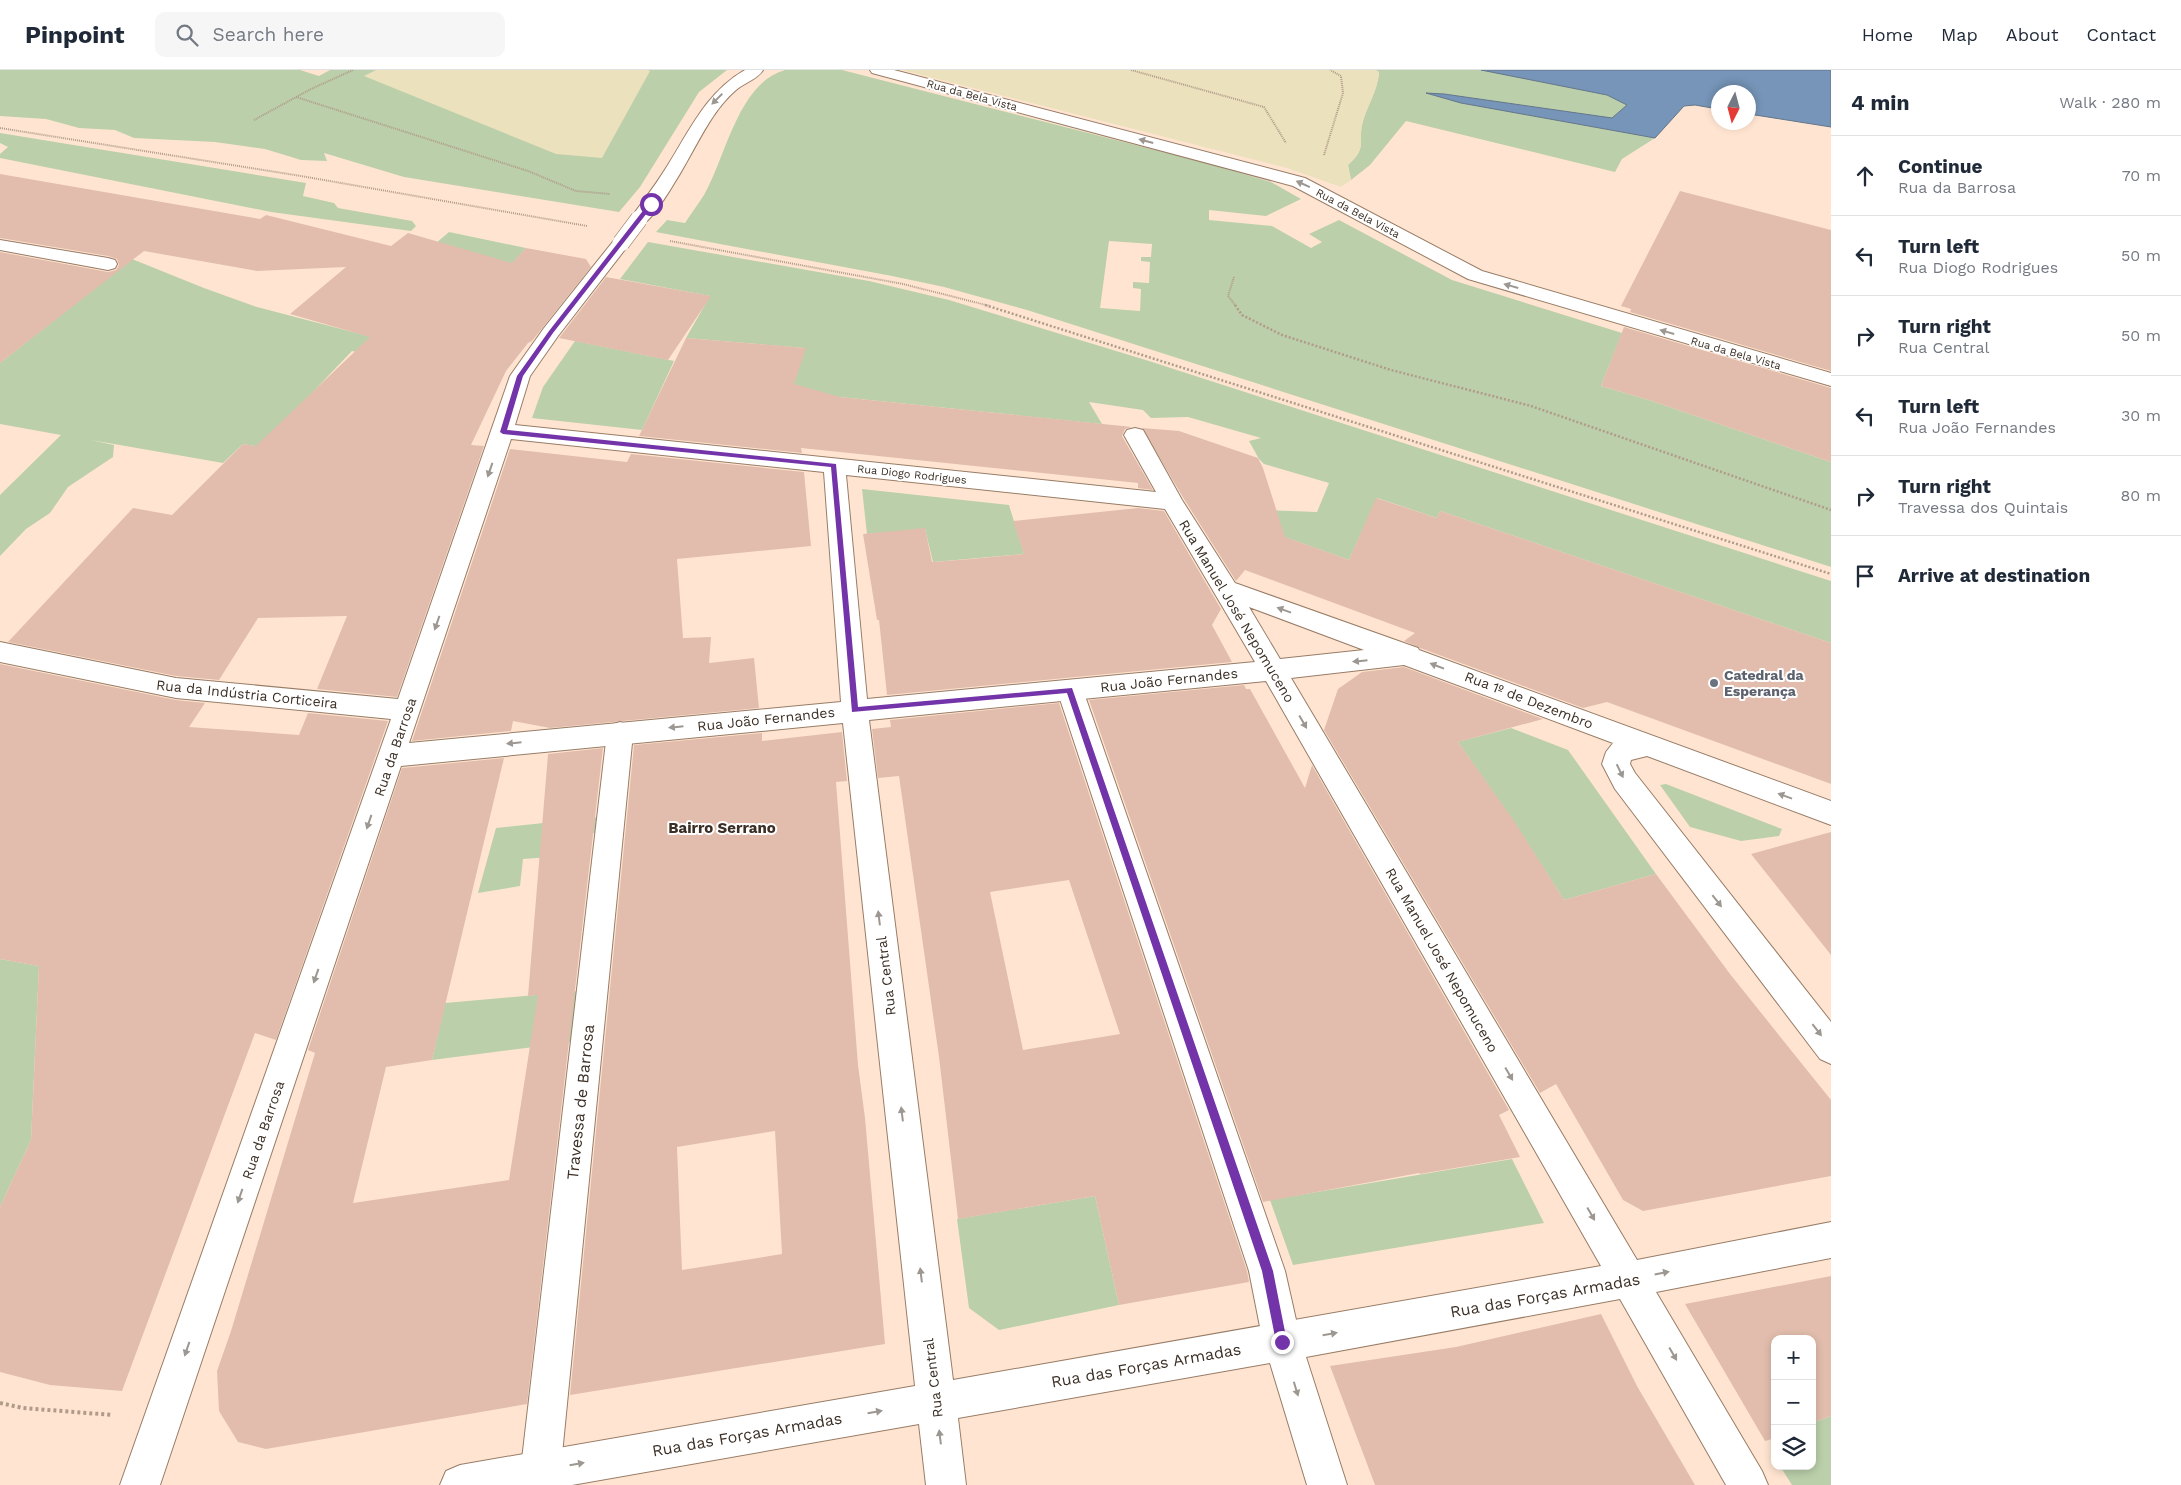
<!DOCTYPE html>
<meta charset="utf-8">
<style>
:root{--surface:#fff;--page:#f6f6f7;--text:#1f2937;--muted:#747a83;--line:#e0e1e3}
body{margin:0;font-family:"Work Sans",sans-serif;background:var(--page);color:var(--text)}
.controls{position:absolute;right:15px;bottom:15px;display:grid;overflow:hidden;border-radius:10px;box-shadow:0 2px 8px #0003}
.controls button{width:45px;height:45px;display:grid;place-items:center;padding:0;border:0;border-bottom:1px solid var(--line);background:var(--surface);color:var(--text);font:25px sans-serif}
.compass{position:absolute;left:1711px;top:15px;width:45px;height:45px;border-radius:50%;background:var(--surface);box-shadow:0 2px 8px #0003;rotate:186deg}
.stop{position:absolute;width:15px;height:15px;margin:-11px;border:4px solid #7434a9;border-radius:50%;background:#fff}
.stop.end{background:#7434a9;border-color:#fff;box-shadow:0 1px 5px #0008}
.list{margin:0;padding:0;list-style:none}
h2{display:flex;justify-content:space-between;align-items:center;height:65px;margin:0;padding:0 20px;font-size:21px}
h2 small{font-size:16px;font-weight:400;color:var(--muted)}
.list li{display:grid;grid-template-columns:32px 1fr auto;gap:15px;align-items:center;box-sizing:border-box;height:80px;padding:0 20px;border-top:1px solid var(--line)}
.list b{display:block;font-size:19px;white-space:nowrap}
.list p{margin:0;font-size:16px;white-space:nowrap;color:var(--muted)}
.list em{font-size:16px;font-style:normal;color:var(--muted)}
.icon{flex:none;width:28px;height:28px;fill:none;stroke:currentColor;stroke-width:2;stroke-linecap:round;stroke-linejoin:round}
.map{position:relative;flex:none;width:1831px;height:1415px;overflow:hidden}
header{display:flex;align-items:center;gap:30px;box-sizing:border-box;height:70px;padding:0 25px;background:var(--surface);border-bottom:1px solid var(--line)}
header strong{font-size:24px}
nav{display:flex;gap:28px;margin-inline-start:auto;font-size:18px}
.search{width:350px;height:45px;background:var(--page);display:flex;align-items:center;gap:12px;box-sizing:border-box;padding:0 18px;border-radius:10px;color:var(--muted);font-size:19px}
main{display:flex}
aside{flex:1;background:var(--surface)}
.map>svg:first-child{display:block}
</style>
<header>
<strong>Pinpoint</strong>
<div class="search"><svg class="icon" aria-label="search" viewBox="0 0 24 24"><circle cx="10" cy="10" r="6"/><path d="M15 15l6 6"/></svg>Search here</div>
<nav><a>Home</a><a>Map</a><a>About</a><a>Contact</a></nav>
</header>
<main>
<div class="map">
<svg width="1831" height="1415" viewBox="0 0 1831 1415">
<rect width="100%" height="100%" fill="#ffe5d1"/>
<g fill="#bbcfaa" fill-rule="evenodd">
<path d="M 0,0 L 300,0 L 319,6 L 330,0 L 727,0 L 699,22 L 640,117 L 619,142 L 404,107 L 324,83 L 327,91 L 301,90 L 265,79 L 215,72 L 134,68 L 115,60 L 79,58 L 46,49 L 0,46 Z"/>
<path d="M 785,0 L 842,0 L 1206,93 L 1271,112 L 1301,129 L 1266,146 L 1209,140 L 1209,150 L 1272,156 L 1311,178 L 1322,172 L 1309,164 L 1339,150 L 1452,210 L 1622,263 L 1601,316 L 1649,330 L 1831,392 L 1831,497 L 1027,240 L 944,217 L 892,206 L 656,162 L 667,150 L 685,153 C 691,144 698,134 704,125 C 726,87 738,13 785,0 ZM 1109,171 L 1152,174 L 1151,187 L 1141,187 L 1141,191 L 1150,192 L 1149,213 L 1133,212 L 1133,218 L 1141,219 L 1140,241 L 1100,238 Z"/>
<path d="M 1375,0 L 1831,0 L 1831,57 L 1749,44 L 1748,22 L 1718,22 L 1718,39 L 1695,35 L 1684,36 L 1655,68 L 1622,89 L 1615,102 L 1406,51 L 1370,95 L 1351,110 L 1348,95 C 1352,91 1358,86 1360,79 C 1362,72 1360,63 1362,55 C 1366,37 1378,21 1379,2 Z"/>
<path d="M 0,63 L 306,113 L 303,126 L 334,133 L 338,138 L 412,151 L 416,156 L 411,161 L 271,142 L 15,91 L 0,88 L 0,84 L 8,77 L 0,73 Z"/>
<path d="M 449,162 L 526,178 L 509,197 L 380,221 Z"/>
<path d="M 648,172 L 869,211 L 949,230 L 1149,291 L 1831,511 L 1831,573 L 1440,441 L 1437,448 L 1377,428 L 1349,490 L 1268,461 L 1263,440 L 1317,442 L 1329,413 L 1264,394 L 1259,389 L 1249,371 L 1261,368 L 1188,347 L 1151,348 L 1143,340 L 1089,332 L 1102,354 L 791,322 L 805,278 L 686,268 L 710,226 L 620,209 Z"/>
<path d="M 132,189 L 204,218 L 257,237 L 372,267 L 356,282 L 352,281 L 310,325 L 282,381 L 243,374 L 223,393 L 91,370 L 114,375 L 113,387 L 68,417 L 50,443 L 26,459 L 0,486 L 0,425 L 61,365 L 0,354 L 0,293 Z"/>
<path d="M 575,271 L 674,291 L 642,360 L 532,348 L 543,317 Z"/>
<path d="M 862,419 L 1009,435 L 1024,484 L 933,492 L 925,459 L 867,464 Z"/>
<path d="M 1511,658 L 1568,680 L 1656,804 L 1564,830 L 1513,751 L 1458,672 L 1430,679 Z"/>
<path d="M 1666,714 L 1782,759 L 1779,766 L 1741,771 L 1690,757 L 1660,715 Z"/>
<path d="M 600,747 L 599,763 L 580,763 L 577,785 L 523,789 L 520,816 L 478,823 L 496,758 Z"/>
<path d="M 0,889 L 39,896 L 31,1070 L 0,1137 Z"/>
<path d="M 580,921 L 574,972 L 432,990 L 445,933 Z"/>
<path d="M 1512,1089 L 1544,1153 L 1293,1195 L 1270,1130 Z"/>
<path d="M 1095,1126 L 1119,1235 L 999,1260 L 969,1238 L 957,1149 Z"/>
<path d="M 1831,1346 L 1831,1415 L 1792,1415 L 1780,1396 L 1812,1396 L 1812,1353 Z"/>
</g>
<g fill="#ebe1bc">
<path d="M 376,0 L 648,0 L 650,1 L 602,88 L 556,84 L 364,6 Z"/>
<path d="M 902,0 L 1375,0 L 1379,2 C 1378,21 1366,37 1362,55 C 1360,63 1362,72 1360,79 C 1358,86 1352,91 1348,95 L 1351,110 L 1341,117 L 1287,98 Z"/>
</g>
<path fill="#7695b8" stroke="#64768c" d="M 1481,0 L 1831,0 L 1831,57 L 1749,44 L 1748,22 L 1718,22 L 1718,39 L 1695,35 L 1684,36 L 1655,68 L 1461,33 L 1426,23 L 1444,24 L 1612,48 L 1627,35 L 1607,25 Z"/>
<g fill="#e2bdad" fill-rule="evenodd">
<path d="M 0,104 L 260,149 L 266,145 L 391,176 L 408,163 L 512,193 L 526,178 L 586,189 L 591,197 L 532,271 L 528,273 L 506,301 L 471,375 L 484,376 L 397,627 L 317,619 L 347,546 L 258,548 L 219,610 L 176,606 L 8,572 L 133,438 L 172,445 L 243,374 L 256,376 L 370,267 L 290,244 L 346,197 L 257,201 L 144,181 L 0,293 L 0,182 L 108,202 L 116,200 L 119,195 L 117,189 L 108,186 L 0,168 Z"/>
<path d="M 1680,121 L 1831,160 L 1831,301 L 1630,242 L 1631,239 L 1621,236 Z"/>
<path d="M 606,207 L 711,226 L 668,290 L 559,268 Z"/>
<path d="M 1624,257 L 1831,318 L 1831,392 L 1649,330 L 1601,316 Z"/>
<path d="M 686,268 L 806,278 L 794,314 L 840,327 L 1132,357 L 1125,359 L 1122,366 L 1153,420 L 1138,418 L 1138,413 L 801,378 L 802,383 L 639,366 Z"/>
<path d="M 1142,358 L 1179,361 L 1258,388 L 1263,398 L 1285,467 L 1349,490 L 1376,428 L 1437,448 L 1440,441 L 1831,573 L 1831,714 L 1607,632 L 1583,638 L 1420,578 L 1404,571 L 1415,563 L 1245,500 L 1236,511 L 1184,429 Z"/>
<path d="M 510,379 L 627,392 L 631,384 L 804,402 L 811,476 L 677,489 L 683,568 L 711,567 L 709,593 L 754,588 L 759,638 L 550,658 L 513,651 L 511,661 L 412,671 Z"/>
<path d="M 1138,438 L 1164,441 L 1221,539 L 1212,555 L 1232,592 L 887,625 L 879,550 L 877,550 L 863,464 L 925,458 L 932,492 L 971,489 L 1024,484 L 1013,451 Z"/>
<path d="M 0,594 L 176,630 L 205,633 L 189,657 L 299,665 L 308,643 L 388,651 L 276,970 L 255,963 L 122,1321 L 50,1315 L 0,1302 L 0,1137 L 31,1070 L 39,896 L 0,889 Z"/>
<path d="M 1404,597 L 1543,649 L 1458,672 L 1514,751 L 1564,830 L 1656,804 L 1730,904 L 1831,1030 L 1831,1106 L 1643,1141 L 1623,1130 L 1556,1014 L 1540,1023 L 1324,660 L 1338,619 L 1362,602 Z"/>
<path d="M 1244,615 L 1246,619 L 1250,619 L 1305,718 L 1312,695 L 1509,1040 L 1499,1045 L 1520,1087 L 1420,1104 L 1419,1103 L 1263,1132 L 1089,630 Z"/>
<path d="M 1059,633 L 1247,1201 L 1249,1212 L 1119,1235 L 1095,1126 L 958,1149 L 939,987 L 899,706 L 878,708 L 872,659 L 891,657 L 890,650 ZM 1069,810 L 1120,964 L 1023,980 L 990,822 Z"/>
<path d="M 842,662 L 847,711 L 836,712 L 858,995 L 865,1048 L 885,1274 L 570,1325 L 634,675 L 762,663 L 762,671 ZM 775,1061 L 782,1184 L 682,1200 L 677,1077 Z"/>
<path d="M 603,678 L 527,1334 L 266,1379 L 238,1372 L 219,1341 L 217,1301 L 231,1261 L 315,983 L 308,980 L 402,698 L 504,688 L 432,990 L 386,997 L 353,1133 L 509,1110 L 538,925 L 528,926 L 548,684 Z"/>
<path d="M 1831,762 L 1831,885 L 1751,784 Z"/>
<path d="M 1831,1206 L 1831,1346 L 1812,1353 L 1812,1269 L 1775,1269 L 1775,1368 L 1765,1371 L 1685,1234 Z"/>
<path d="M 1601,1244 L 1637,1316 L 1695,1415 L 1375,1415 L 1330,1296 L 1456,1277 Z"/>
</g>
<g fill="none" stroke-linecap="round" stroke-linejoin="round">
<g stroke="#987c66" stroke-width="2">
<g id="pedestrian">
<path d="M 1070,610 L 1079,613 L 1083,620 L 1285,1201 L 1301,1272 L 1295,1285 L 1282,1291 L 1269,1285 L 1263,1272 L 1249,1201 L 1057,620 L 1061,613 Z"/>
<path d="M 620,652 L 629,655 L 633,663 L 559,1415 L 519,1415 L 607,663 L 611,655 Z"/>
</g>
</g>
<g stroke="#987c66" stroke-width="2">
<g id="minor">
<path d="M 745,0 L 763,0 C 758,9 744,13 736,20 C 715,38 703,63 690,86 C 683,99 655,148 644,153 C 640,155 637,154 633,153 L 630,149 C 642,132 655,116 666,98 C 689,62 706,22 745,0 Z"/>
<path d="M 870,0 L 894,0 L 1305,108 L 1482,201 L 1831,303 L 1831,316 L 1468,209 L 1293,116 L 872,3 Z"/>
<path d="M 621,168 L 627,169 L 630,173 L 558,266 L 530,306 L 515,355 L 1156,422 L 1124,365 L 1127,360 L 1135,358 L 1143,360 L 1182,430 L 1235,513 L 1418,578 L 1419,580 L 1831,731 L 1831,755 L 1647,686 L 1631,690 L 1630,694 L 1635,703 L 1831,952 L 1831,994 L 1820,989 L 1615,719 L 1602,694 L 1606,682 L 1613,673 L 1404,595 L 1291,608 L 1637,1190 L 1831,1152 L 1831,1188 L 1656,1222 L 1762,1401 L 1768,1415 L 1726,1415 L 1620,1229 L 1306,1287 L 1347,1415 L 1307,1415 L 1270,1293 L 958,1348 L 966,1415 L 926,1415 L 919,1354 L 572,1415 L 440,1415 L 446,1401 L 460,1395 L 915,1316 L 843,653 L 401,696 L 160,1415 L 120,1415 L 391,649 L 176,628 L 0,592 L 0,572 L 176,608 L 398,629 L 510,306 L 544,258 L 615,169 ZM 511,369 L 824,402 L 841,632 L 409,673 ZM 846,405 L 1165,439 L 1255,592 L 867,629 ZM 1249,537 L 1364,580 L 1280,589 ZM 1266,611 L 1601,1196 L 953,1310 L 869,650 Z"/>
<path d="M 0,170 L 108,188 L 115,190 L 117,194 L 115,198 L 108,200 L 0,180 Z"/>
</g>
</g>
<g stroke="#b09b8b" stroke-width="2" stroke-dasharray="1 1" stroke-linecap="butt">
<path d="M 1131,0 L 1264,37 L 1286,73"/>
<path d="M 296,27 L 528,101 L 576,121 L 610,124"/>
<path d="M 254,50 L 311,19 L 353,0"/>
<path d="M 0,58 L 301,106 L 587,156"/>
<path d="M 1324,85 L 1343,23 L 1341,6 L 1330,0"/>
<path d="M 670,171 L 903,214 L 990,236"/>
<path d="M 1234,207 L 1228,226 L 1236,236"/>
</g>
<g stroke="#b09b8b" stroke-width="2.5" stroke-dasharray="2 2" stroke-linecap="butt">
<path d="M 985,235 L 1831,504"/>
<path d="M 1235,235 L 1242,245 L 1282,265 L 1391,300 L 1531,336 L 1831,440"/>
</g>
<path stroke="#b09b8b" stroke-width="4" stroke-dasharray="3 3" stroke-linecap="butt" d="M 0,1333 L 23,1338 L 113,1345"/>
<use href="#pedestrian" fill="#fff" fill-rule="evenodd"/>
<use href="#minor" fill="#fff" fill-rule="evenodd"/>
<g stroke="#987c66" stroke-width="18" stroke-linecap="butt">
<path id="minor-bridge" d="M 621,173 L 639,149"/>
</g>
<use href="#minor-bridge" stroke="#fff" stroke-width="17"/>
</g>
<defs><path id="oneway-solid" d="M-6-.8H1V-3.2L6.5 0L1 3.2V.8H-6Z" transform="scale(1.25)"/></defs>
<g fill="#9d9792">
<use href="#oneway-solid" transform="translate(717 29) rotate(135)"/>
<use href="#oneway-solid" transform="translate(1146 71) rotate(-165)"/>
<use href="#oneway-solid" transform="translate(1303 114) rotate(-156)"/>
<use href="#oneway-solid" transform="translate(1511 216) rotate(-164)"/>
<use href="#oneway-solid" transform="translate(1667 262) rotate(-164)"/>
<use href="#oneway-solid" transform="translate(490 400) rotate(109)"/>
<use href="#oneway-solid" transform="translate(1284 540) rotate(-160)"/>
<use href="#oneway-solid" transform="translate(437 553) rotate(109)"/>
<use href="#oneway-solid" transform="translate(1360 591) rotate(174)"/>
<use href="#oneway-solid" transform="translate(1437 596) rotate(-159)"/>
<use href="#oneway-solid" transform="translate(1303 652) rotate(60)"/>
<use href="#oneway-solid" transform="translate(676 657) rotate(174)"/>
<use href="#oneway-solid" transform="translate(514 673) rotate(174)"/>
<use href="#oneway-solid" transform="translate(1620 701) rotate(64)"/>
<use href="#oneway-solid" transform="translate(1785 726) rotate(-160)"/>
<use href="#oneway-solid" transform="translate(369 752) rotate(109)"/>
<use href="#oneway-solid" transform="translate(1717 831) rotate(52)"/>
<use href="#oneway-solid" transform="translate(879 848) rotate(-97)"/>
<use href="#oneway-solid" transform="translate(316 906) rotate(109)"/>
<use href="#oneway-solid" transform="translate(1817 960) rotate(52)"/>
<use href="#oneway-solid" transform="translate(1509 1004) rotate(60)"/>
<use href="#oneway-solid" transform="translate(902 1044) rotate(-97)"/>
<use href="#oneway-solid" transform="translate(240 1126) rotate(109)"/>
<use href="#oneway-solid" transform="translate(1591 1144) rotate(60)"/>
<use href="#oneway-solid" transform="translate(1662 1203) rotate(-11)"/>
<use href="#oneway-solid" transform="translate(921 1205) rotate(-97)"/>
<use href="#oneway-solid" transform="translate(1330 1264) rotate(-10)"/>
<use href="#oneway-solid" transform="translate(187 1279) rotate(109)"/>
<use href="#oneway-solid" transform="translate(1673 1284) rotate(60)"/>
<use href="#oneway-solid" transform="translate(1296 1319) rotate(73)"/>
<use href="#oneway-solid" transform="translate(875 1342) rotate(-10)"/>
<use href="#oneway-solid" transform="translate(940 1367) rotate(-97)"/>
<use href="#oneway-solid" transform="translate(577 1394) rotate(-10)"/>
</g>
<path fill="#7434a9" d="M 649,133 L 654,134 L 553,263 L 523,306 L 507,360 L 836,394 L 858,637 L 1072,618 L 1273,1201 L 1287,1272 L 1286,1276 L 1282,1278 L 1278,1276 L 1276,1272 L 1262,1201 L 1067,623 L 852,642 L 831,397 L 503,364 L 500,362 L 517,306 L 549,261 Z"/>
<circle fill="#6b7280" stroke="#fff" stroke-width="2" cx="1714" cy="613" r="5"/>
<g text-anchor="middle" stroke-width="4" stroke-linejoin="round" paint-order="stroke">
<g font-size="11" fill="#3b2f25" stroke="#fff">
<text transform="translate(972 25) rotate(15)" y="4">Rua da Bela Vista</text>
<text transform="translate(1358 143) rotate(28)" y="4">Rua da Bela Vista</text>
<text transform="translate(1736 283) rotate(16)" y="4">Rua da Bela Vista</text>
<text transform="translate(912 404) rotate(6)" y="4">Rua Diogo Rodrigues</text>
</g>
<g font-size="14" fill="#3b2f25" stroke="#fff">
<text transform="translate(1237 541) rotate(59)" y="5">Rua Manuel José Nepomuceno</text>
<text transform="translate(1169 610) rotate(-6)" y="5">Rua João Fernandes</text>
<text transform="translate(247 624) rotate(6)" y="5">Rua da Indústria Corticeira</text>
<text transform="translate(1529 630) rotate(21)" y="5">Rua 1º de Dezembro</text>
<text transform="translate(766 649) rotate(-6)" y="5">Rua João Fernandes</text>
<text transform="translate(395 677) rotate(-71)" y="5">Rua da Barrosa</text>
<text transform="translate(1442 890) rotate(60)" y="5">Rua Manuel José Nepomuceno</text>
<text transform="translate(886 906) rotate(-97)" y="5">Rua Central</text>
<text transform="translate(263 1060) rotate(-71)" y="5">Rua da Barrosa</text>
<text transform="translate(933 1308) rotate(-97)" y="5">Rua Central</text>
</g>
<g font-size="14" font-weight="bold" fill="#5b616d" stroke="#fff" text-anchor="start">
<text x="1724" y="610">Catedral da<tspan x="1724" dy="16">Esperança</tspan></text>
</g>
<g font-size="15" font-weight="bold" fill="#3b2f25" stroke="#fff">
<text x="722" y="763">Bairro Serrano</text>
</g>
<g font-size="16" fill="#3b2f25" stroke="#fff">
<text transform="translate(580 1032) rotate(-84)" y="6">Travessa de Barrosa</text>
<text transform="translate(1545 1225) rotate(-10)" y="6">Rua das Forças Armadas</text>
<text transform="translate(1146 1295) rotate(-10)" y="6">Rua das Forças Armadas</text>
<text transform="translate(747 1364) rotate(-10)" y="6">Rua das Forças Armadas</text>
</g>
</g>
</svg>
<div class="controls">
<button>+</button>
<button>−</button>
<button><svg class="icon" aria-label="layers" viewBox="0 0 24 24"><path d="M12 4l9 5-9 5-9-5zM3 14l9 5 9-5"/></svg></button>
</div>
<svg class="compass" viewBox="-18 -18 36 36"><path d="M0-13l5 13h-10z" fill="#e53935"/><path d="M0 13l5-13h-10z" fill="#747a83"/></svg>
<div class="stop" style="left:651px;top:134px"></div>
<div class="stop end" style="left:1282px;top:1272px"></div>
</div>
<aside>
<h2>4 min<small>Walk · 280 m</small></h2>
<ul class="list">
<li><svg class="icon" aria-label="ahead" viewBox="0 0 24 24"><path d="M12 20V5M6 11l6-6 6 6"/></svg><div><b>Continue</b><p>Rua da Barrosa</p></div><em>70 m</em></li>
<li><svg class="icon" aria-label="left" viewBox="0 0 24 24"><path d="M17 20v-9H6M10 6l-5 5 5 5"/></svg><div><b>Turn left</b><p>Rua Diogo Rodrigues</p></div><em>50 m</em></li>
<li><svg class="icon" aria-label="right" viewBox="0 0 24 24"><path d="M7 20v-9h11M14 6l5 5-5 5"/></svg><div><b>Turn right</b><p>Rua Central</p></div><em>50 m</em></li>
<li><svg class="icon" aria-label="left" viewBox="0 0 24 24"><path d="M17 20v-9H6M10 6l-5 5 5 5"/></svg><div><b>Turn left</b><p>Rua João Fernandes</p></div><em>30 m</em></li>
<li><svg class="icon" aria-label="right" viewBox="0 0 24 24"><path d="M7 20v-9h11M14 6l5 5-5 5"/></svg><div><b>Turn right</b><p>Travessa dos Quintais</p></div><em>80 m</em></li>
<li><svg class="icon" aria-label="arrive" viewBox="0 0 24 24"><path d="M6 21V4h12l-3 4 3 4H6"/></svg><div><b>Arrive at destination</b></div></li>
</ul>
</aside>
</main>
